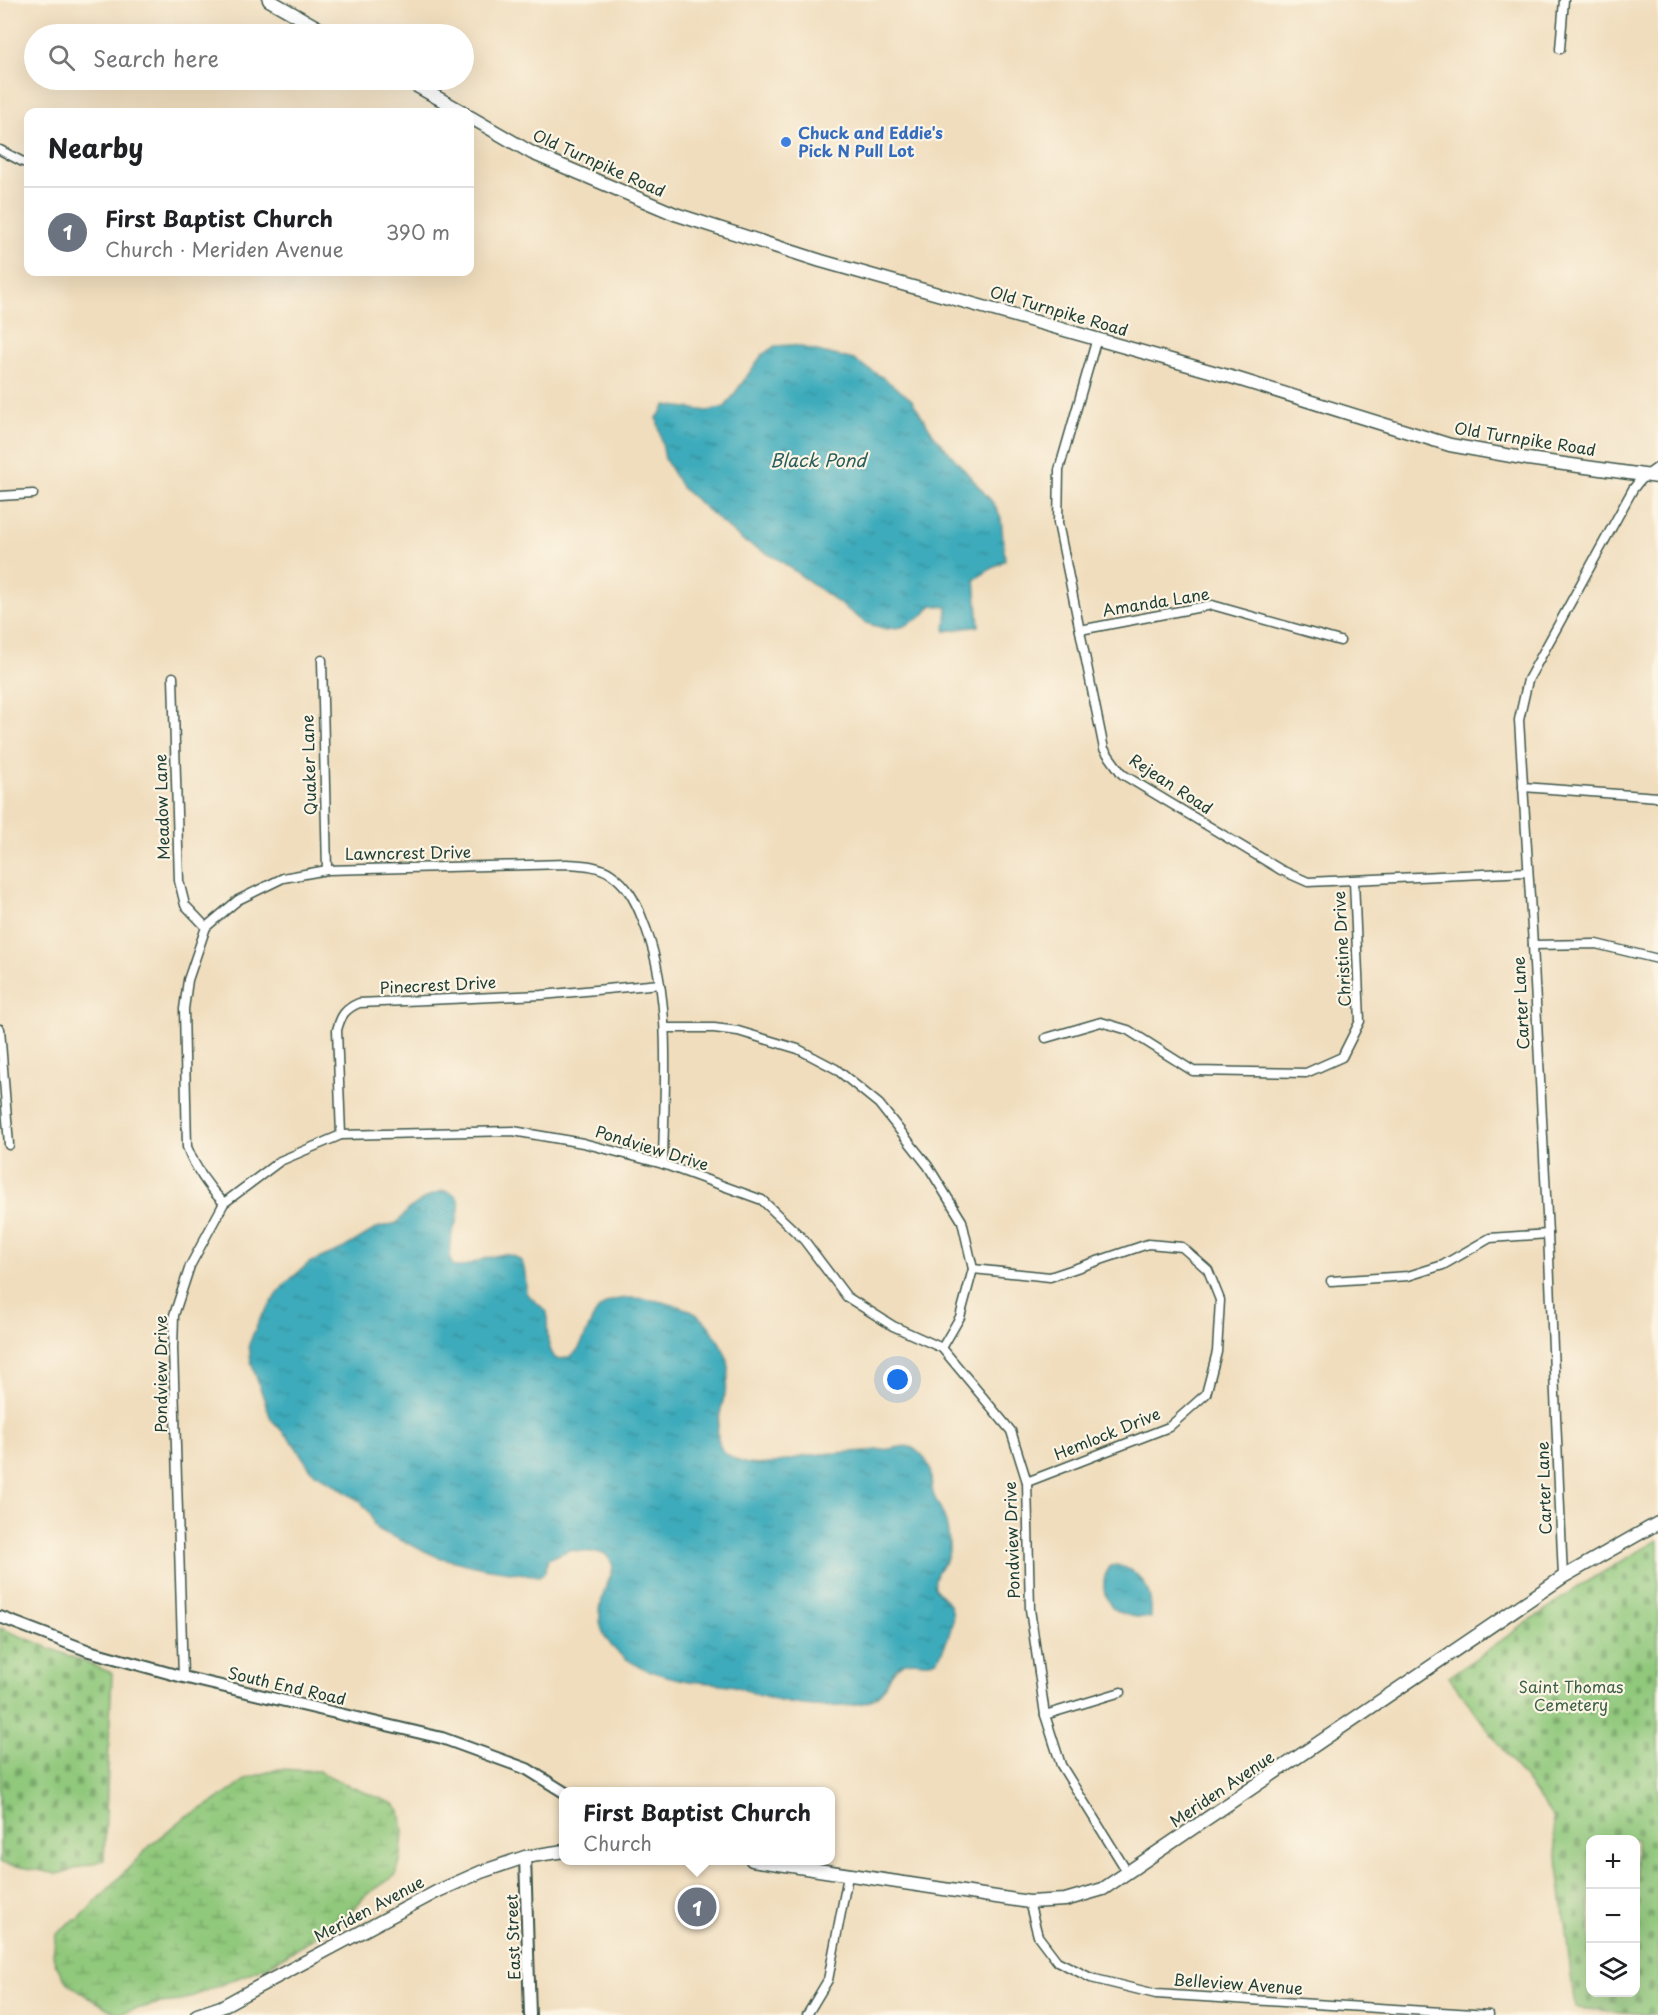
<!DOCTYPE html>
<meta charset="utf-8">
<style>
:root{--surface:#fff;--page:#f2f2f2;--text:#202124;--muted:#757577;--line:#e0e0e0;--accent:#7c3aed}
body{margin:0;font-family:"Playpen Sans",sans-serif;background:var(--page);color:var(--text)}
.controls{position:absolute;right:18px;bottom:18px;display:grid;overflow:hidden;border-radius:12px;box-shadow:0 6px 24px #0002}
.controls button{width:54px;height:54px;display:grid;place-items:center;padding:0;border:0;border-bottom:2px solid var(--line);background:var(--surface);color:var(--text);font:30px sans-serif}
.you{position:absolute;left:898px;top:1380px;width:21px;height:21px;margin:-15px;border:4px solid #fff;border-radius:50%;background:#1a73e8;box-shadow:0 0 0 9px #1a73e833}
.badge{display:grid;place-items:center;width:39px;height:39px;border-radius:50%;background:var(--accent);color:#fff;font-size:20px;font-weight:700}
.pin{position:absolute;translate:-50% -50%;border:3px solid #fff;box-shadow:0 2px 6px #0006}
.popup{position:absolute;left:559px;top:1787px;width:276px;height:78px;box-sizing:border-box;display:grid;place-content:center;border-radius:12px;background:var(--surface);filter:drop-shadow(0 2px 4px #0005);font-size:20px;white-space:nowrap;color:var(--muted)}
.popup b{font-size:22px;color:var(--text)}
.popup::after{content:'';position:absolute;left:50%;top:100%;margin-left:-12px;border:12px solid transparent;border-top-color:var(--surface)}
.list{margin:0;padding:0;list-style:none}
h2{display:flex;justify-content:space-between;align-items:center;height:78px;margin:0;padding:0 24px;font-size:26px}
h2 small{font-size:20px;font-weight:400;color:var(--muted)}
.list li{display:grid;grid-template-columns:39px 1fr auto;gap:18px;align-items:center;box-sizing:border-box;height:90px;padding:0 24px;border-top:2px solid var(--line)}
.list b{display:block;font-size:22px;white-space:nowrap}
.list p{margin:0;font-size:20px;white-space:nowrap;color:var(--muted)}
.list em{font-size:20px;font-style:normal;color:var(--muted)}
.icon{flex:none;width:33px;height:33px;fill:none;stroke:currentColor;stroke-width:2;stroke-linecap:round;stroke-linejoin:round}
.map{position:relative;flex:none;width:1658px;height:2015px;overflow:hidden}
.search{position:absolute;background:var(--surface);box-shadow:0 6px 24px #0002;left:24px;top:24px;width:450px;height:66px;display:flex;align-items:center;gap:15px;box-sizing:border-box;padding:0 21px;border-radius:33px;color:var(--muted);font-size:22px}
.panel{position:absolute;background:var(--surface);box-shadow:0 6px 24px #0002;left:24px;top:108px;width:450px;height:168px;border-radius:12px}
.map>svg:first-child{display:block}
</style>
<div class="map">
<svg width="1658" height="2015" viewBox="0 0 1658 2015">
<defs>
<pattern id="wetland-marsh" width="20" height="14" patternUnits="userSpaceOnUse" patternTransform="scale(1.5)"><rect width="20" height="14" fill="#90c87b"/><path d="M1 5h8M5 5V1M11 12h8M15 12V8" fill="none" stroke="#75a466"/></pattern>
<pattern id="cemetery-stones" width="16" height="16" patternUnits="userSpaceOnUse" patternTransform="scale(1.5)"><rect width="16" height="16" fill="#90c87b"/><path d="M2 7V4a2 2 0 0 1 4 0v3zM10 15v-3a2 2 0 0 1 4 0v3z" fill="#75a466"/></pattern>
<pattern id="water-ripples" width="26" height="14" patternUnits="userSpaceOnUse" patternTransform="scale(1.5)"><rect width="26" height="14" fill="#3dabbb"/><path d="M2 4q2-2 4 0t4 0M15 11q2-2 4 0t4 0" fill="none" stroke="#338c99"/></pattern>
</defs>
<rect width="100%" height="100%" fill="#fcf5e5"/>
<filter id="ink" filterUnits="userSpaceOnUse"><feTurbulence type="fractalNoise" baseFrequency=".0167" numOctaves="2"/><feDisplacementMap in="SourceGraphic" scale="12" xChannelSelector="R" yChannelSelector="G"/><feConvolveMatrix kernelMatrix="1 2 1 2 8 2 1 2 1" color-interpolation-filters="sRGB"/></filter>
<filter id="wash" filterUnits="userSpaceOnUse"><feTurbulence type="fractalNoise" baseFrequency=".008" numOctaves="4" result="noise"/><feDisplacementMap in="SourceGraphic" scale="24" xChannelSelector="R" yChannelSelector="G"/><feGaussianBlur stdDeviation="1.35" result="paint"/><feColorMatrix in="noise" values="0 0 0 0 0 0 0 0 0 0 0 0 0 0 0 0 0 1.4 0 .05"/><feComposite in="paint" operator="in"/></filter>
<g filter="url(#wash)">
<rect width="100%" height="100%" fill="#f0ddbd"/>
<path fill="url(#wetland-marsh)" stroke="#588258" stroke-width="1.5" d="M 279,1769 L 319,1771 L 349,1786 L 394,1804 L 400,1810 L 403,1831 L 401,1857 L 396,1875 L 365,1896 L 339,1925 L 331,1927 L 272,1964 L 181,2001 L 160,2003 L 121,2013 L 112,2011 L 80,1992 L 65,1980 L 55,1963 L 53,1954 L 56,1935 L 70,1922 L 79,1919 L 151,1845 L 188,1815 L 197,1812 L 223,1796 L 248,1778 Z"/>
<g fill="url(#cemetery-stones)" stroke="#588258" stroke-width="1.5" fill-rule="evenodd">
<path d="M 1658,1540 L 1658,2015 L 1575,2008 L 1552,1816 L 1449,1677 L 1581,1585 ZM 1590,1840 L 1636,1840 L 1636,1992 L 1590,1992 Z"/>
<path d="M 0,1628 L 112,1673 L 104,1860 L 58,1874 L 0,1863 Z"/>
</g>
<g fill="url(#water-ripples)" stroke="#2e7478" stroke-width="1.5">
<path d="M 793,345 L 854,360 L 882,377 L 911,399 L 933,434 L 993,503 L 1001,518 L 1005,560 L 975,579 L 979,626 L 945,631 L 947,607 L 932,605 L 923,616 L 902,627 L 886,629 L 866,623 L 778,559 L 743,541 L 681,487 L 665,459 L 657,418 L 666,405 L 708,411 L 725,407 L 762,355 L 775,346 Z"/>
<path d="M 443,1191 C 474,1194 452,1227 450,1243 C 449,1250 450,1256 451,1263 L 456,1267 L 462,1267 C 478,1262 513,1243 523,1265 C 526,1273 526,1284 526,1293 L 547,1312 C 548,1327 545,1347 556,1359 C 591,1362 581,1312 611,1301 C 628,1295 653,1299 670,1304 C 692,1309 705,1317 716,1337 C 722,1347 729,1358 729,1370 C 729,1392 706,1437 725,1453 C 754,1476 781,1459 812,1455 C 837,1452 864,1452 889,1449 C 901,1448 908,1442 918,1452 C 935,1467 929,1475 933,1493 C 935,1500 940,1507 943,1514 C 947,1524 952,1548 947,1558 C 945,1564 939,1567 937,1573 C 928,1594 946,1595 951,1607 C 957,1622 945,1646 938,1659 C 925,1667 914,1657 903,1663 C 884,1673 889,1697 863,1703 C 832,1710 795,1706 764,1697 C 754,1694 744,1689 734,1686 C 719,1683 703,1683 689,1681 C 660,1676 621,1665 606,1638 C 595,1621 601,1598 608,1581 C 611,1576 614,1569 612,1564 C 611,1560 607,1556 604,1553 L 569,1550 L 548,1559 L 545,1572 L 539,1576 L 483,1568 L 438,1557 L 378,1530 L 374,1525 L 370,1513 L 361,1502 L 311,1470 L 294,1444 L 271,1419 L 251,1362 L 249,1344 L 259,1320 L 284,1285 L 309,1263 L 344,1248 L 377,1228 L 397,1223 L 410,1208 L 431,1195 Z"/>
<path d="M 1117,1565 C 1143,1571 1153,1592 1151,1618 C 1140,1617 1127,1617 1118,1611 C 1102,1602 1100,1580 1110,1566 Z"/>
</g>
</g>
<g filter="url(#ink)">
<g fill="none" stroke-linecap="round" stroke-linejoin="round">
<g stroke="#3e5549" stroke-width="11">
<g id="minor">
<path d="M 1560,49 L 1564,0"/>
<path d="M 0,150 L 23,162"/>
<path d="M 1097,338 L 1059,470 L 1058,523 L 1104,749 L 1122,774 L 1281,870 L 1308,882 L 1528,872"/>
<path d="M 0,496 L 33,494"/>
<path d="M 1080,630 L 1212,605 L 1340,641"/>
<path d="M 322,660 L 327,870"/>
<path d="M 173,677 L 179,881 L 185,905 L 206,927"/>
<path d="M 1523,787 L 1658,797"/>
<path d="M 1533,945 L 1596,944 L 1658,959"/>
<path d="M 665,1028 L 714,1028 L 738,1031 L 798,1049 L 836,1069 L 879,1104 L 928,1166 L 962,1221 L 973,1269 L 960,1317 L 942,1348"/>
<path d="M 0,1029 L 9,1145"/>
<path d="M 1046,1038 L 1101,1022 L 1128,1030 L 1193,1071 L 1306,1073 L 1342,1057 L 1360,1021 L 1354,881"/>
<path d="M 341,1135 L 337,1030 C 341,1015 345,1009 359,1003 L 542,995 L 660,984"/>
<path d="M 224,1203 C 207,1186 196,1170 187,1147 L 184,1009 L 188,980 L 206,927 L 238,900 L 283,878 L 327,870 L 567,864 C 581,865 598,865 611,874 C 627,885 635,900 642,918 C 674,995 664,1082 663,1164"/>
<path d="M 973,1269 L 1050,1277 L 1148,1244 L 1182,1247 L 1208,1270 L 1220,1300 L 1217,1352 L 1206,1394 L 1169,1427 L 1027,1482"/>
<path d="M 1331,1281 L 1408,1276 L 1443,1265 L 1490,1238 L 1548,1234"/>
<path d="M 1563,1577 L 1548,1234 L 1533,945 L 1519,720 L 1528,680 L 1633,489 L 1640,480 L 1658,467"/>
<path d="M 183,1677 L 173,1348 L 174,1315 L 190,1266 L 224,1203 L 280,1161 L 341,1135 L 513,1131 L 583,1143 L 663,1164 L 762,1200 L 804,1240 L 847,1297 L 893,1326 L 942,1348 L 1011,1431 L 1027,1482 L 1030,1609 L 1045,1715 L 1061,1765 L 1128,1873"/>
<path d="M 1045,1715 L 1121,1692"/>
<path d="M 1029,1902 L 1038,1936 L 1057,1961 L 1091,1978 L 1156,1994 L 1489,2015"/>
<path d="M 807,2015 L 828,1980 L 848,1876"/>
</g>
</g>
<g stroke="#3e5549" stroke-width="14">
<g id="tertiary">
<path d="M 0,1617 L 89,1651 L 183,1677 L 442,1738 L 527,1769 L 564,1792"/>
<path d="M 525,1857 L 530,2015"/>
</g>
</g>
<g stroke="#3e5549" stroke-width="15">
<g id="secondary">
<path d="M 269,0 L 329,34"/>
<path d="M 406,80 L 463,112"/>
<path d="M 470,117 L 532,153 L 675,214 L 821,261 L 1238,379 L 1450,445 L 1528,459 L 1658,477"/>
<path d="M 752,1860 L 1029,1902 L 1065,1900 L 1103,1889 L 1563,1577 L 1658,1523"/>
<path d="M 197,2015 L 221,2007 L 241,1996 L 438,1891 L 481,1872 L 525,1857 L 564,1851"/>
</g>
</g>
<use href="#minor" stroke="#fff" stroke-width="8"/>
<use href="#tertiary" stroke="#fff" stroke-width="10"/>
<use href="#secondary" stroke="#fff" stroke-width="12"/>
</g>
</g>
<circle fill="#3f7fe0" stroke="#fcf5e5" stroke-width="2" cx="786" cy="142" r="6"/>
<g text-anchor="middle" stroke-width="4.5" stroke-linejoin="round" paint-order="stroke">
<g font-size="16" font-weight="bold" fill="#366cbe" stroke="#fcf5e5" text-anchor="start">
<text x="798" y="139">Chuck and Eddie's<tspan x="798" dy="18">Pick N Pull Lot</tspan></text>
</g>
<g font-size="16" fill="#1f3d34" stroke="#fcf5e5">
<text transform="translate(599 163) rotate(24)" y="6">Old Turnpike Road</text>
<text transform="translate(1059 311) rotate(16)" y="6">Old Turnpike Road</text>
<text transform="translate(1525 439) rotate(9)" y="6">Old Turnpike Road</text>
<text transform="translate(1156 602) rotate(-9)" y="6">Amanda Lane</text>
<text transform="translate(309 765) rotate(-92)" y="6">Quaker Lane</text>
<text transform="translate(1171 784) rotate(33)" y="6">Rejean Road</text>
<text transform="translate(162 807) rotate(-92)" y="6">Meadow Lane</text>
<text transform="translate(408 853) rotate(-1)" y="6">Lawncrest Drive</text>
<text transform="translate(1342 949) rotate(-93)" y="6">Christine Drive</text>
<text transform="translate(438 985) rotate(-3)" y="6">Pinecrest Drive</text>
<text transform="translate(1521 1003) rotate(-93)" y="6">Carter Lane</text>
<text transform="translate(652 1148) rotate(17)" y="6">Pondview Drive</text>
<text transform="translate(161 1374) rotate(-90)" y="6">Pondview Drive</text>
<text transform="translate(1107 1434) rotate(-22)" y="6">Hemlock Drive</text>
<text transform="translate(1544 1488) rotate(-92)" y="6">Carter Lane</text>
<text transform="translate(1012 1540) rotate(-92)" y="6">Pondview Drive</text>
<text transform="translate(287 1686) rotate(13)" y="6">South End Road</text>
<text transform="translate(1222 1789) rotate(-34)" y="6">Meriden Avenue</text>
<text transform="translate(369 1909) rotate(-28)" y="6">Meriden Avenue</text>
<text transform="translate(513 1937) rotate(-92)" y="6">East Street</text>
<text transform="translate(1238 1984) rotate(4)" y="6">Belleview Avenue</text>
</g>
<g font-size="16" fill="#3b6046" stroke="#fcf5e5">
<text x="1571" y="1693">Saint Thomas<tspan x="1571" dy="18">Cemetery</tspan></text>
</g>
<g font-size="18" font-style="italic" fill="#285e5c" stroke="#fcf5e5">
<text x="818" y="467">Black Pond</text>
</g>
</g>
</svg>
<div class="controls">
<button>+</button>
<button>−</button>
<button><svg class="icon" aria-label="layers" viewBox="0 0 24 24"><path d="M12 4l9 5-9 5-9-5zM3 14l9 5 9-5"/></svg></button>
</div>
<div class="you"></div>
<div class="pin badge" style="left:697px;top:1907px;background:#6b7280">1</div>
<div class="popup"><b>First Baptist Church</b>Church</div>
<div class="search"><svg class="icon" aria-label="search" viewBox="0 0 24 24"><circle cx="10" cy="10" r="6"/><path d="M15 15l6 6"/></svg>Search here</div>
<section class="panel">
<h2>Nearby<small></small></h2>
<ul class="list">
<li><span class="badge" style="background:#6b7280">1</span><div><b>First Baptist Church</b><p>Church · Meriden Avenue</p></div><em>390 m</em></li>
</ul>
</section>
</div>
